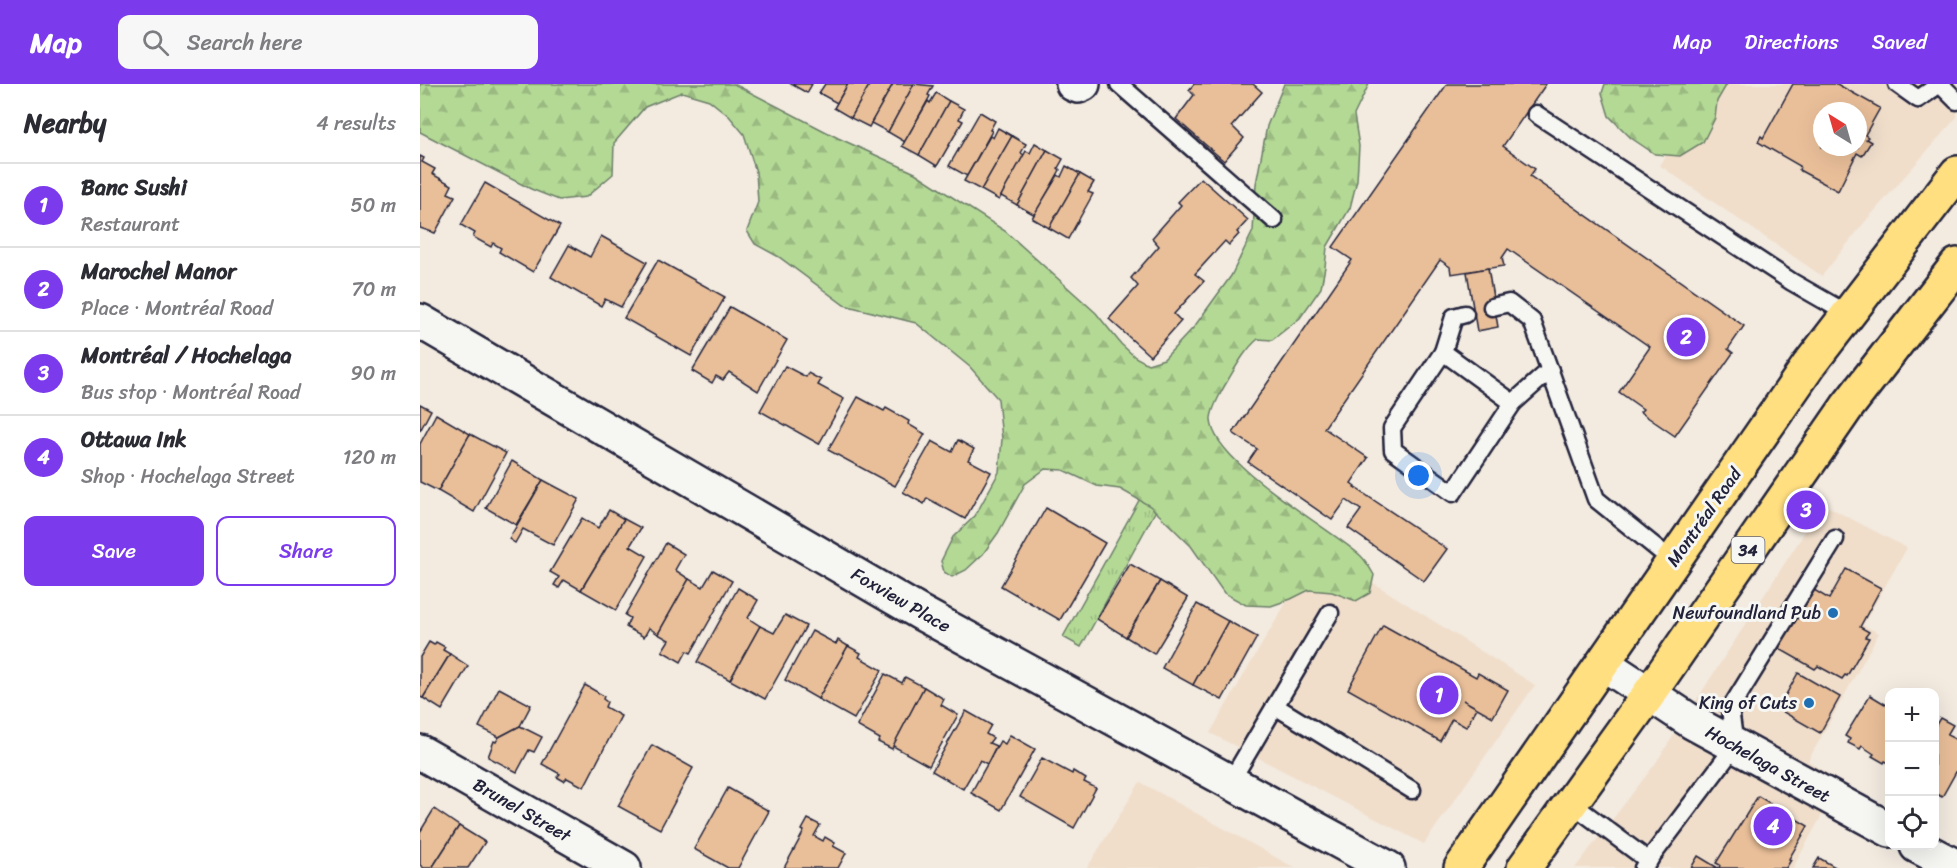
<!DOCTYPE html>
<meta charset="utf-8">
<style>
:root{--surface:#fff;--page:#f7f7f7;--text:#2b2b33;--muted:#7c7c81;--line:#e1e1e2;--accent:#7c3aed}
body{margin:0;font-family:Sriracha,sans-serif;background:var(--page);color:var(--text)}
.controls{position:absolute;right:18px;bottom:18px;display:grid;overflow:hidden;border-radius:12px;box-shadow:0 6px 24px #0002}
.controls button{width:54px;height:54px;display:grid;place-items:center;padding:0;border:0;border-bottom:2px solid var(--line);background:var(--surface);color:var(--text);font:30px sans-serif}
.compass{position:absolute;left:1393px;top:18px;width:54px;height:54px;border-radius:50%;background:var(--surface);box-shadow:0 6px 24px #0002;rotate:323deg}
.you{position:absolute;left:999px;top:392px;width:21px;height:21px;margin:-15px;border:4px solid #fff;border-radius:50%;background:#1a73e8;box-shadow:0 0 0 9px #1a73e833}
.badge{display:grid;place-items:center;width:39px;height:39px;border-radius:50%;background:var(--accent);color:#fff;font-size:20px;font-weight:700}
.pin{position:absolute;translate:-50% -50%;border:3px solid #fff;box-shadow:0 2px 6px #0006}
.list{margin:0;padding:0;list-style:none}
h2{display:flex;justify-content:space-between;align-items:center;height:78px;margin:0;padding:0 24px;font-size:26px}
h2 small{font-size:20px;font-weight:400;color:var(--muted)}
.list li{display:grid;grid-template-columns:39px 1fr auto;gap:18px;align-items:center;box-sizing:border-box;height:84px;padding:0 24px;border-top:2px solid var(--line)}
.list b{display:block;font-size:22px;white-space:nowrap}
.list p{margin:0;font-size:20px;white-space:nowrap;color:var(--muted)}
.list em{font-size:20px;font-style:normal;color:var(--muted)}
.actions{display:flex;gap:12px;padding:18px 24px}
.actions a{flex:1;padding:14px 0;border:2px solid var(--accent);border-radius:12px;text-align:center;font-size:21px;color:var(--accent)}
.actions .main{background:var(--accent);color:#fff}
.icon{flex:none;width:33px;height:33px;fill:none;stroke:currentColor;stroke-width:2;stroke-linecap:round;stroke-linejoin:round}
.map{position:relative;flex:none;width:1537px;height:784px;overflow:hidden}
header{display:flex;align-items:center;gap:36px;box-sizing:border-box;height:84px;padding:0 30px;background:var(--accent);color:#fff}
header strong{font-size:28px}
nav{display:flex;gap:33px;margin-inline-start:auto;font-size:21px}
.search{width:420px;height:54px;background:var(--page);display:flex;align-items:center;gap:15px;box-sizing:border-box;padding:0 21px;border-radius:12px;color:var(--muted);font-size:22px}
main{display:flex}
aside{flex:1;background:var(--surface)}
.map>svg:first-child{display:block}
</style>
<header>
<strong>Map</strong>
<div class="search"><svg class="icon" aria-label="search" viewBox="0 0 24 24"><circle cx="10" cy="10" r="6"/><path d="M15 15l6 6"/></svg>Search here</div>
<nav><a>Map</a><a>Directions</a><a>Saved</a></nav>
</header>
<main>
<aside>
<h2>Nearby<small>4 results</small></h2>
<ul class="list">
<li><span class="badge">1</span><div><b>Banc Sushi</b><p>Restaurant</p></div><em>50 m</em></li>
<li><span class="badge">2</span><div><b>Marochel Manor</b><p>Place · Montréal Road</p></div><em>70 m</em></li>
<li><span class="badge">3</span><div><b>Montréal / Hochelaga</b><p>Bus stop · Montréal Road</p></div><em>90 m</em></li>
<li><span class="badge">4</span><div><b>Ottawa Ink</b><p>Shop · Hochelaga Street</p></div><em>120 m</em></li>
</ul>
<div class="actions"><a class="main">Save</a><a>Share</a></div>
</aside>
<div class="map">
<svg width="1537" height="784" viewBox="0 0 1537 784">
<defs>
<pattern id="grass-tufts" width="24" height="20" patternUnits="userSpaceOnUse" patternTransform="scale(1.5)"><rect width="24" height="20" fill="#b4d995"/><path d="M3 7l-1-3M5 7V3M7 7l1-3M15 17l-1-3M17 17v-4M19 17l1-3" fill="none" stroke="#9aba81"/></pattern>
<pattern id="forest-firs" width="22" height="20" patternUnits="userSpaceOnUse" patternTransform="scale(1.5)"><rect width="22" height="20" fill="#b4d995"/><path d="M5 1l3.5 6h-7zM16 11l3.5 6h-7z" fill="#9aba81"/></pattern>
</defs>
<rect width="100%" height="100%" fill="#f3ebe0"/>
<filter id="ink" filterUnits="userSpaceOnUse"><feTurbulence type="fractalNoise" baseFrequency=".0167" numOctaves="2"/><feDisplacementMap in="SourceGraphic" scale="12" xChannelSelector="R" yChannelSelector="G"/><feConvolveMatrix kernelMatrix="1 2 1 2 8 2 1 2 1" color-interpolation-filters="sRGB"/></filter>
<g filter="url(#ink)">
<g fill="#f0decb" fill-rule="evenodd">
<path d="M 1299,0 L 1537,0 L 1537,33 L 1444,139 L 1402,192 L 1239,81 ZM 1402,27 L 1438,27 L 1438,63 L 1402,63 Z"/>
<path d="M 1403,420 L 1487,464 L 1443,541 L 1459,549 L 1388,677 L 1420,698 L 1373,784 L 1155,784 L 1235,680 Z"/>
<path d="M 898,464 L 1115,601 L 1004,760 L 790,649 Z"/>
<path d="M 720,698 L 875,784 L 667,784 Z"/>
</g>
<path fill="url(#grass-tufts)" stroke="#6b7e68" stroke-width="1.5" d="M 758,386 L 661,563 L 643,553 L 722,411 Z"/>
<g fill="url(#forest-firs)" stroke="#6b7e68" stroke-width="1.5">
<path d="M 0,0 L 314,0 L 418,54 L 495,89 L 585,147 L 676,229 L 701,260 L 715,273 L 728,280 L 744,275 L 774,243 L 811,192 L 833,147 L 836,100 L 847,42 L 864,0 L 949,0 L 934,31 L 939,62 L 937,96 L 930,124 L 907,163 L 905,183 L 901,204 L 880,234 L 852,256 L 838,255 C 825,266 817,281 808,296 C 803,304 792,324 791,334 C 789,377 909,443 941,472 C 946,477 950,484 954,491 L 950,509 L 936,517 L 912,508 L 889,506 L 871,515 L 851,522 L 826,521 L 804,509 L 771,462 L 730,422 L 700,405 L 677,402 L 643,386 L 625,385 L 605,400 L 578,449 L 563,470 L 546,486 L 532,493 L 524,488 L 521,477 L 533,453 L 555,432 L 579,388 L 582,355 L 578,315 L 550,283 L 496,239 L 424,221 L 359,173 L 335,160 L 327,147 L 338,118 L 336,88 L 324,50 L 309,32 L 289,16 L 262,8 L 225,23 L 194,59 L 193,90 L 166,113 L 139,116 L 111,105 L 0,48 Z"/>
<path d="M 1185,0 L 1307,0 L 1297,17 L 1295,34 L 1283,58 L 1260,72 L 1235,70 L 1211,54 L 1189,32 L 1182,9 Z"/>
</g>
<g fill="#e9bf99" stroke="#22223b" stroke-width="1.5" fill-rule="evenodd">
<path d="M 371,0 L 392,0 L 387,9 Z"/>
<path d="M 405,0 L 428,0 L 417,19 L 399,9 Z"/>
<path d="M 428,0 L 450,0 L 431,34 L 414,24 Z"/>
<path d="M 450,0 L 473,0 L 449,43 L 431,34 Z"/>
<path d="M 473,0 L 494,0 L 468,48 L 451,39 Z"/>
<path d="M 494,0 L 513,2 L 508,11 L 510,12 L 485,58 L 468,48 Z"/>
<path d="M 774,0 L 833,0 L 842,8 L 812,42 L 824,54 L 804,77 L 756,35 L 774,11 L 769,6 Z"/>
<path d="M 1027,0 L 1126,0 L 1083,62 L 1115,85 L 1110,92 L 1324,242 L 1308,265 L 1313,269 L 1255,352 L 1220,328 L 1223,325 L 1199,308 L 1230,263 L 1088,165 L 1082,174 L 1084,182 L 1031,190 L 1030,183 L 1020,176 L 904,344 L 948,374 L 931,399 L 935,402 L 934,403 L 1027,465 L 1004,497 L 928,444 L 941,426 L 926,416 L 912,436 L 828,378 L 837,365 L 813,349 L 932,176 L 913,163 Z"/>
<path d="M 1373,0 L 1417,0 L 1460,24 L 1445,51 L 1448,53 L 1446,55 L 1451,58 L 1442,72 L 1437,69 L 1418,107 L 1379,86 L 1380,82 L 1338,58 L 1341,52 L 1343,54 ZM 1402,27 L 1438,27 L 1438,63 L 1402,63 Z"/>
<path d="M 516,9 L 529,17 L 499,71 L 482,62 L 508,17 L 510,19 Z"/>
<path d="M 529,17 L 544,25 L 539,35 L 543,37 L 517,82 L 499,71 Z"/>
<path d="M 560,28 L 575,37 L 570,46 L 572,47 L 547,92 L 529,82 Z"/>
<path d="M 578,44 L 592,52 L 561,106 L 544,97 L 570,52 L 573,54 Z"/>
<path d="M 592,52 L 606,60 L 601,69 L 604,71 L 579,116 L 561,106 Z"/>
<path d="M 615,59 L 627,66 L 597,121 L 581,112 L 606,67 L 610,69 Z"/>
<path d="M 627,66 L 643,75 L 638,84 L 640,86 L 615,131 L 597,121 Z"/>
<path d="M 0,72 L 4,74 L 2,78 L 15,85 L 12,90 L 32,101 L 28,109 L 35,112 L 15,149 L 0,144 Z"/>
<path d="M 646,82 L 660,90 L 629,144 L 612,134 L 638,91 L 641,93 Z"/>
<path d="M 660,90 L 674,98 L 668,108 L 673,110 L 648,155 L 629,144 Z"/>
<path d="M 781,94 L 828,136 L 817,148 L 819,150 L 809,161 L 805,157 L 775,190 L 784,197 L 754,230 L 761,237 L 730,272 L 689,235 L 718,202 L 711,194 L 739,162 L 732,154 L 761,121 L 758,118 Z"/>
<path d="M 65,99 L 140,142 L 113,188 L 79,168 L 81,164 L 73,159 L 71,163 L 53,153 L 55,149 L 41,141 Z"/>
<path d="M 181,152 L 227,178 L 201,223 L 185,215 L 181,222 L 131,193 L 149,161 L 170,173 Z"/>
<path d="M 238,176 L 305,213 L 271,272 L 204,234 Z"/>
<path d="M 1068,184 L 1078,243 L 1057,247 L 1047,188 Z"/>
<path d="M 310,223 L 367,256 L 338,307 L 309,288 L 303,296 L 296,292 L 292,299 L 272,287 Z"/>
<path d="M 365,282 L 386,293 L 388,289 L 401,296 L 398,301 L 424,315 L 399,360 L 340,327 Z"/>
<path d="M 438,313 L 464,327 L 466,324 L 489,337 L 488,340 L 505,350 L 475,402 L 408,366 Z"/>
<path d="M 0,320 L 11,326 L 0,347 Z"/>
<path d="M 16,330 L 50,350 L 18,407 L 0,398 L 0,360 Z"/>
<path d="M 50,350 L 86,369 L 54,428 L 18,407 Z"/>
<path d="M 538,356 L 554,365 L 548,376 L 571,388 L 545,435 L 507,414 L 504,420 L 483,408 L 512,357 L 532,368 Z"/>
<path d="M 92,377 L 123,396 L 96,441 L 66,424 Z"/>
<path d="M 123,396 L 159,415 L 133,461 L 103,445 L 95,459 L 89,455 Z"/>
<path d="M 626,424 L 685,459 L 640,536 L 581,502 Z"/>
<path d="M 189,426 L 204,435 L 161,506 L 144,496 L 139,504 L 134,501 L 139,493 L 130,488 L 162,434 L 178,444 Z"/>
<path d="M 204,435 L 221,444 L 210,462 L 227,472 L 196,526 L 161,506 Z"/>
<path d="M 246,459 L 264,470 L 255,486 L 269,495 L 238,550 L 229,544 L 224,553 L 206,543 L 210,534 L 205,531 Z"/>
<path d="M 710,480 L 740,497 L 706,553 L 677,535 Z"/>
<path d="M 1426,485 L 1461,504 L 1440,543 L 1449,548 L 1445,553 L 1449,554 L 1427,592 L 1425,591 L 1422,595 L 1398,582 L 1395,585 L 1358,564 L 1391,504 L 1409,515 Z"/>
<path d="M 293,486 L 312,497 L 271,569 L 267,567 L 261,578 L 242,567 L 249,556 L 238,550 L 269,495 L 283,503 Z"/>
<path d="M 740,497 L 768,514 L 734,570 L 706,553 Z"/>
<path d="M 318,504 L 338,516 L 328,534 L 340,542 L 310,596 L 277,578 Z"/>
<path d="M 777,520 L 808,537 L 773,601 L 742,584 Z"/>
<path d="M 365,531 L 386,542 L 345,615 L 310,596 L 340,542 L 354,549 Z"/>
<path d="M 808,537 L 837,553 L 802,616 L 773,601 Z"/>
<path d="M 963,541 L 1056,593 L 1058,589 L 1088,606 L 1073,633 L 1043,616 L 1057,624 L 1046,643 L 1032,635 L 1020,657 L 928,605 Z"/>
<path d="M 392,547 L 416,560 L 418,556 L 428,562 L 398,615 L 365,596 Z"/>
<path d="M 9,558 L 14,561 L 16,558 L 25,563 L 23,566 L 30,570 L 3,614 L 0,613 L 0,573 Z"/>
<path d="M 428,562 L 441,569 L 439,573 L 462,586 L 434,635 L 398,615 Z"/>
<path d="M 30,570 L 48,582 L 22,626 L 3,614 Z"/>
<path d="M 1378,589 L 1420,613 L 1400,649 L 1358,625 Z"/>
<path d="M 465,590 L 482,599 L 485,593 L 504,603 L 472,665 L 458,658 L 460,655 L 437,642 Z"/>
<path d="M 165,601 L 184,612 L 183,615 L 187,618 L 185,623 L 201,632 L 164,703 L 147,694 L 144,697 L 137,693 L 140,690 L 122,680 Z"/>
<path d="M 504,603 L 524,615 L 521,621 L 538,631 L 509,682 L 473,662 Z"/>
<path d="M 79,604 L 111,621 L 100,642 L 79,653 L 59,643 Z"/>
<path d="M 1450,611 L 1470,623 L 1469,679 L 1465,677 L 1464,679 L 1452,672 L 1454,670 L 1442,662 L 1440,665 L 1428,659 L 1430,655 L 1425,652 Z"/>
<path d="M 546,627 L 571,641 L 566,650 L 573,654 L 569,659 L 576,662 L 567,680 L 560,676 L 543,705 L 512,687 Z"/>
<path d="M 1520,634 L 1533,641 L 1527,651 L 1537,656 L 1537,689 L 1536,688 L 1522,713 L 1514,709 L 1514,644 Z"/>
<path d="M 100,642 L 122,653 L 114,668 L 109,666 L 97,688 L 68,673 L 74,657 L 76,658 L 79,653 Z"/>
<path d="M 590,651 L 615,665 L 581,726 L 551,709 L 580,657 L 585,660 Z"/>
<path d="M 232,661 L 273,684 L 240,745 L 198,722 Z"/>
<path d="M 622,674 L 652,690 L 653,687 L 666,695 L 664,698 L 676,704 L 654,744 L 600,713 Z"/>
<path d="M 308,704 L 349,727 L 318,784 L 308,784 L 274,765 Z"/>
<path d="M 1338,712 L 1388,742 L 1369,775 L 1371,776 L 1366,784 L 1299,784 L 1300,781 L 1296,779 Z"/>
<path d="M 14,725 L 39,742 L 12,784 L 4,784 L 0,781 L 0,748 Z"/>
<path d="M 388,735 L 400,741 L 394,752 L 403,757 L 405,753 L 415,759 L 413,762 L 426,769 L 418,784 L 364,784 L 384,747 L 382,746 Z"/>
<path d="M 39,742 L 65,758 L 48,784 L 12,784 Z"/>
<path d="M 1278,772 L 1298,784 L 1271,784 Z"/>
<path d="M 1399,774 L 1417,784 L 1393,784 Z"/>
</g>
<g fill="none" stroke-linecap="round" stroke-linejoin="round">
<g stroke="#22223b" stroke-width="21">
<g id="service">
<path d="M 699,0 L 854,136"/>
<path d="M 1477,0 L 1498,15 L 1520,0"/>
<path d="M 1520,0 L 1537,17"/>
<path d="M 1116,30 L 1372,198 L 1428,230"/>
<path d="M 1072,223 L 1089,219 L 1112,237 L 1176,415 L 1254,478"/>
<path d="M 1045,230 L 1034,233 L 1023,268 L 1093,319 L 1130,286"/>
<path d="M 1023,268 L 972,344 L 973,366 L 1033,409 L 1093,319"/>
<path d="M 855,622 L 992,706"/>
<path d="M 811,697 L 910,529"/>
<path d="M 1151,719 L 1229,777"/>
<path d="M 1223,784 L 1315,662 L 1310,625 L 1415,455"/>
</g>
</g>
<g stroke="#22223b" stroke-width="38">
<g id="minor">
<path d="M 653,0 L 658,2 L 663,0"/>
<path d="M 0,237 L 499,528 L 968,784"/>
<path d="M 1184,580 L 1272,638 L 1470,746"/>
<path d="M 0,668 L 204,784"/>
<path d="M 1497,762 L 1537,783"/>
</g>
</g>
<g stroke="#22223b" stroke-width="38">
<g id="primary">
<path d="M 1041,784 L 1389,281 L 1537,89"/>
<path d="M 1104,784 L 1229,610 L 1427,323 L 1537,181"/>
</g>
</g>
<use href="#service" stroke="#f6f6f2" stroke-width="16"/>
<use href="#minor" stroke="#f6f6f2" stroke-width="33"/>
<use href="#primary" stroke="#ffdf80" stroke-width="33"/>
</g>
</g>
<g fill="#1f6fb2" stroke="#f6f6f2" stroke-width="2">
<circle cx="1413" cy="529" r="6"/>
<circle cx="1389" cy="619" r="6"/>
</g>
<g text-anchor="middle" stroke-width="6" stroke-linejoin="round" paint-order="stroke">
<rect fill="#f6f6f2" stroke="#626272" stroke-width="1.5" x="1311.5" y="453" width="33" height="26" rx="4.5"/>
<g font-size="16" font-weight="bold" fill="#22223b">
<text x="1328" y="472">34</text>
</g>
<g font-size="18" fill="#22223b" stroke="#f6f6f2">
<text transform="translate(1284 433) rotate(-55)" y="6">Montréal Road</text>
<text transform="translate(481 516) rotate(30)" y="6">Foxview Place</text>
<text transform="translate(1348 680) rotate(29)" y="6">Hochelaga Street</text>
<text transform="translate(102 726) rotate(30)" y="6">Brunel Street</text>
</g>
<g font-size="18" fill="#22223b" stroke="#f6f6f2" text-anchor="end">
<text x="1401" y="535">Newfoundland Pub</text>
<text x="1377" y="625">King of Cuts</text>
</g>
</g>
</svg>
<div class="controls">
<button>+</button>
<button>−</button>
<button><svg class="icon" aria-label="locate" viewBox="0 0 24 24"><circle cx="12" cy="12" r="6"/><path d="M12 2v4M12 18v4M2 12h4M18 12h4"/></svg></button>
</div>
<svg class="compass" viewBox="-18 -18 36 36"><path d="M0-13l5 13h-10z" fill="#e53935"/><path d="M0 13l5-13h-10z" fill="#7c7c81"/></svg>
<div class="you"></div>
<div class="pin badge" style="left:1019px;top:611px">1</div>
<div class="pin badge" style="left:1266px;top:253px">2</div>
<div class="pin badge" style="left:1386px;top:426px">3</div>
<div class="pin badge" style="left:1353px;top:742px">4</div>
</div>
</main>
